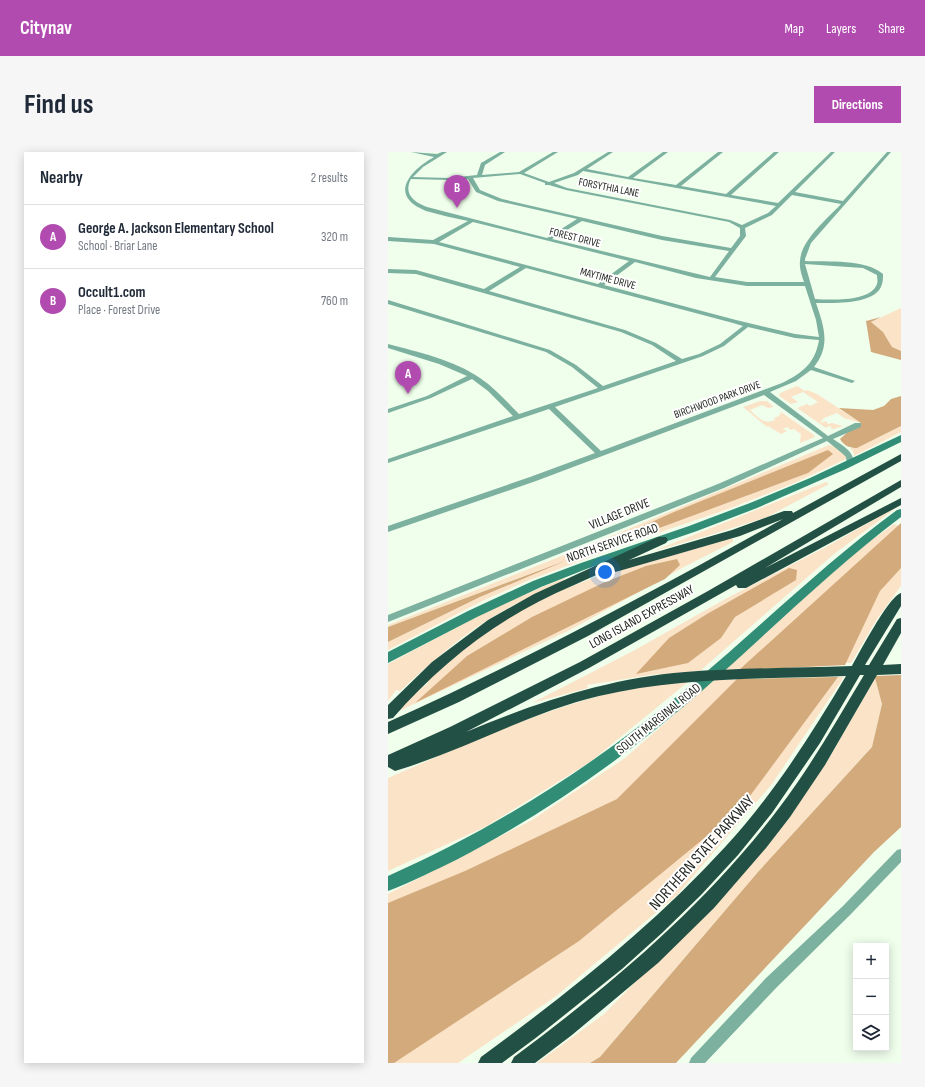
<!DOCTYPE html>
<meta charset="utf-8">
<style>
:root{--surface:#fff;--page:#f6f6f7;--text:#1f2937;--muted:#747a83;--line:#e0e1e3;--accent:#b14bb0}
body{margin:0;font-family:"Sofia Sans Condensed",sans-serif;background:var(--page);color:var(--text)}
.controls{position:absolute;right:12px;bottom:12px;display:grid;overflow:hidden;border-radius:0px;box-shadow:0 2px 10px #0003}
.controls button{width:36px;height:36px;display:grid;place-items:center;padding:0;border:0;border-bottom:1px solid var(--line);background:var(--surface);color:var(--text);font:20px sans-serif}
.you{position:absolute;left:217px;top:420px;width:14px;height:14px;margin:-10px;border:3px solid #fff;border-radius:50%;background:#1a73e8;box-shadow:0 0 0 6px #1a73e833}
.badge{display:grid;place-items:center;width:26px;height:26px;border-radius:50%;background:var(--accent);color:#fff;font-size:13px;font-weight:700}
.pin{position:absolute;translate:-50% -33px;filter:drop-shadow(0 1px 2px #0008)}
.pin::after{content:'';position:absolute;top:21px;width:14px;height:12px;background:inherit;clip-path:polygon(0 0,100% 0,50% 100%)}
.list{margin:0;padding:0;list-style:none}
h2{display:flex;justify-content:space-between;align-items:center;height:52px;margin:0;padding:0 16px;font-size:17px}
h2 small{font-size:13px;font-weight:400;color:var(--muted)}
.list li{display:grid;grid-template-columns:26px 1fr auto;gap:12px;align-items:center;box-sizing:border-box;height:64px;padding:0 16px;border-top:1px solid var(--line)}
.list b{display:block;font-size:15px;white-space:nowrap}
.list p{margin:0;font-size:13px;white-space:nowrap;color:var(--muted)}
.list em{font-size:13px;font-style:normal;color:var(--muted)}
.icon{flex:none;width:22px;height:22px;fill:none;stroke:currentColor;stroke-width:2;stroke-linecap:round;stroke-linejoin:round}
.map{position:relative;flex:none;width:513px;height:911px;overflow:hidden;border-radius:0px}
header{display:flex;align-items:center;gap:24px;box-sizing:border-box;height:56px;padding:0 20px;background:var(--accent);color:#fff}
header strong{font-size:19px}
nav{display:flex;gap:22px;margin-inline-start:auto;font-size:14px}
.intro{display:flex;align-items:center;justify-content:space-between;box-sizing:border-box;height:96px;padding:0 24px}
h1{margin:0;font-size:28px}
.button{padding:10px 18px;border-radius:0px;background:var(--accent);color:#fff;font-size:14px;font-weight:700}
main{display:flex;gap:24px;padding:0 24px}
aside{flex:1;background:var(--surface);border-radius:0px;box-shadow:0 2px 10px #0003}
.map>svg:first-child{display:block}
</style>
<header>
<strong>Citynav</strong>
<nav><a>Map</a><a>Layers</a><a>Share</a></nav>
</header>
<div class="intro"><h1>Find us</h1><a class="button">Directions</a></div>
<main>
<aside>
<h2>Nearby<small>2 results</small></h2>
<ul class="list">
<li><span class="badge">A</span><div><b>George A. Jackson Elementary School</b><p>School · Briar Lane</p></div><em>320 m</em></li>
<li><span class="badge">B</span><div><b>Occult1.com</b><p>Place · Forest Drive</p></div><em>760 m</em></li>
</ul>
</aside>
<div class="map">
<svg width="513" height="911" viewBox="0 0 513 911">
<rect width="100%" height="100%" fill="#f0feec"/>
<g fill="#fbe3c8">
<path d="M 513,156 L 513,199 L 504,195 L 495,180 L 483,170 Z"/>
<path d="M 409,234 L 417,239 L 419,238 L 429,242 L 473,271 L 456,266 L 449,261 L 436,266 L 432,271 L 438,269 L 440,272 L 444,271 L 455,274 L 446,277 L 440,277 L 443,277 L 443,274 L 439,275 L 438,276 L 409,256 L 419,252 L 422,254 L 430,250 L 415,240 L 403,245 L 410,250 L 403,252 L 391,244 L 392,241 Z"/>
<path d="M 372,249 L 379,249 L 386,255 L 380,256 L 374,253 L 362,258 C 371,266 376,273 387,268 L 386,266 L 391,264 L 393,260 L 426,283 L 427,285 L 412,291 L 413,282 L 406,277 L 403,278 L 399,275 L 395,277 L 399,279 L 393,282 L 380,274 L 379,275 L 355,255 Z"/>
<path d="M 513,274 L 513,280 L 466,304 L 465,299 L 462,296 L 469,296 Z"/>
<path d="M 441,293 L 445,294 L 458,304 L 458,307 L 404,332 L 340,357 L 232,394 L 139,429 L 94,449 L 0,498 L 0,490 L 92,445 L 163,414 L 0,475 L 0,473 L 214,388 Z"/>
<path d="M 438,330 L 441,332 L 379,365 L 322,383 L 263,400 Z"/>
<path d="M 512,353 L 446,402 L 312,519 L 263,523 L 199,533 L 200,536 L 144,551 L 245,499 L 339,446 L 438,395 Z"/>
<path d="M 513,371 L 513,434 L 489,467 L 463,511 L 458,511 L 457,513 L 333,519 L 467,400 L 506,372 L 511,374 Z"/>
<path d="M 338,387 L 345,387 L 345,390 L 296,415 L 184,477 L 7,561 L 26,541 L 39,532 L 42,523 L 74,497 L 123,463 L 172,439 L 210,424 Z"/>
<path d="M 176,426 L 177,428 C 156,439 134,448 113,460 C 76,481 43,510 12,539 L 8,538 L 0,549 L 0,512 L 109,454 Z"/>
<path d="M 456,525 L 384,632 L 289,743 L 167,845 L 70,911 L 0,911 L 0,742 L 144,668 L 237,606 L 326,528 Z"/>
<path d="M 487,526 L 494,552 L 484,595 L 370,720 L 212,905 L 202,911 L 149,911 L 216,862 L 317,759 L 391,678 L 442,605 Z"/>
<path d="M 300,530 L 202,610 L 97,675 L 0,719 L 0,626 C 81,591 162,553 249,535 C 265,531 283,531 300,530 Z"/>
</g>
<g fill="#d2aa7b">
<path d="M 493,165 L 483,170 L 495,180 L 504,195 L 513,199 L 513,208 L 483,200 L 478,169 Z"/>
<path d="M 513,244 L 513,274 L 469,296 C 462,296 456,294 452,287 L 463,277 L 473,271 L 451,256 L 485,258 L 496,254 L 503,247 Z"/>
<path d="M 440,298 L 445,302 L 420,321 L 274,375 L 177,409 L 92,445 L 0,490 L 0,475 L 177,409 L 286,360 Z"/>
<path d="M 513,371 L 513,416 L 492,439 L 457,513 L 351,518 Z"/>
<path d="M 289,407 L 292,413 L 277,427 L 27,551 L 79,504 L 144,465 L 217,430 L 258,414 Z"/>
<path d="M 401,416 L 409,418 L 408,428 L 347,465 L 333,486 L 300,511 L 248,522 L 281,486 L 319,462 Z"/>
<path d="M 513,523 L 513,675 L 486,700 L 288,911 L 202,911 L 212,905 L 370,720 L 484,595 L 494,552 L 487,526 L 488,524 Z"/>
<path d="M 450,525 L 353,656 L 191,789 L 6,911 L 0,911 L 0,751 L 77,719 L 229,647 L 349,527 Z"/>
</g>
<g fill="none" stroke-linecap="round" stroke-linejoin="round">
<g fill="#7cb1a0" fill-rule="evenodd">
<path d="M 23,0 L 49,2 L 54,0 L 59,0 L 35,15 L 25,25 L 61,26 L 89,23 L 93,11 L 112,0 L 117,0 L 97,13 L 94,23 L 131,20 L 165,0 L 170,0 L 136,21 L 161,30 L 186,21 L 220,0 L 225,0 L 199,17 L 240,25 L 275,0 L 280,0 L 245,26 L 288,33 L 330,0 L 335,0 L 293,34 L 338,42 L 386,0 L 391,0 L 343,43 L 390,51 L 443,0 L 447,0 L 407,40 L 455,49 L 499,0 L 503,0 L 423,91 L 417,107 L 417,109 C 439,110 478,107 495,122 C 495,125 495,129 494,132 C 489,153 445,151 428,151 C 436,175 443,193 426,215 L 467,229 L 464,231 L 423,218 L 408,229 L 382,240 L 440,284 L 467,271 L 473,271 L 473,275 L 445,287 C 454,293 469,301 465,314 L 459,314 L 458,305 L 455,302 L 439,289 L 336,336 L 0,470 L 0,463 L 330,332 L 435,286 L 376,243 L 148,329 L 0,380 L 0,374 L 142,325 L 207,301 L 161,257 L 0,311 L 0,307 L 125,264 L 100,239 L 84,227 L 43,246 L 0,261 L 0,257 L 39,244 L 79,224 L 51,212 L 0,196 L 0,192 C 30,200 66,208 92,226 C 107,236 119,250 131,262 L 210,236 L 184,215 L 158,200 L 0,152 L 0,148 L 162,198 L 188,213 L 215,234 L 288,209 L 264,193 L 233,180 L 28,122 L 0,121 L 0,117 L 28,118 L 96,137 L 132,115 L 46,92 L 0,89 L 0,85 L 45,88 L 80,69 C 66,66 52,63 38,59 C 0,44 21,19 46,5 ZM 195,19 L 388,54 L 380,61 L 354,73 L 342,68 L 179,36 L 166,31 L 190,23 ZM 132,22 L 157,31 L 157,33 L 161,33 L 178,38 L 341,70 L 352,76 L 352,84 L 343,96 L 274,84 L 114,47 L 92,38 L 85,26 ZM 23,27 L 61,28 L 80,27 L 88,40 L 110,49 L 189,67 L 159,86 L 39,55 C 26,50 15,42 23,27 ZM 404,43 L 453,52 C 439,67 413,88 412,109 C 411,116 414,124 416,130 L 359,130 L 327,125 L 358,84 L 357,76 L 384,63 ZM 194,69 L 274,88 L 341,99 L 322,125 L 164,87 ZM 85,70 L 241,109 L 210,132 L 51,90 ZM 247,110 L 308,126 L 359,134 L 417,134 L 428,168 L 431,185 L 407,182 L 348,168 L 216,133 ZM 417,112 L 475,116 L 489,123 C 489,125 490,130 489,132 C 483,150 442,148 427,147 ZM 138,116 L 345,171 L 355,174 L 332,192 L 311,202 L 294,207 L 268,191 L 237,178 L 101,139 ZM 360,175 L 407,186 L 431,188 C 427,212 414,221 394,231 L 213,299 L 167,255 L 315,204 L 336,194 Z"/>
<path d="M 513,697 L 513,710 L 463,762 L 388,836 L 317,911 L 301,911 L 303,906 L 378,826 L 455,754 L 509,698 Z"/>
</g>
<g fill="#328d76" fill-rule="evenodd">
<path d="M 513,283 L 513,290 L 458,317 L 369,356 L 309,379 L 201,416 L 153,435 L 89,465 L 0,511 L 0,500 L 80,459 L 145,429 L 193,411 L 301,374 L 362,351 L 422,326 Z"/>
<path d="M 513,357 L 513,365 C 443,418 381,480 315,538 C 240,603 158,661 70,707 C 47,718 24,730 0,739 L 0,724 C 111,675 211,610 304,532 C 373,474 437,411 509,358 Z"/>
</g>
<g fill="#235044" fill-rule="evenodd">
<path d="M 513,302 L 513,309 L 200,484 L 71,550 L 0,582 L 0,570 C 136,509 266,439 395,367 L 352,384 L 231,419 L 227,420 L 222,417 C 198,428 173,438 150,450 C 94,479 46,519 5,566 L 0,567 L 0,553 L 44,510 L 100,468 L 146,442 L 270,385 L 278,385 L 280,388 L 278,391 L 241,408 L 344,378 L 396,359 L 404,359 L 405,361 Z"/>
<path d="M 513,328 L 513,335 L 377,416 L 513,346 L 513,353 L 358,436 L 350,436 L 348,433 L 201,516 L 78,580 C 147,551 221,526 297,520 C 352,516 409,516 464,514 C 472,500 501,444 513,441 L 513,454 L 477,513 L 481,513 L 509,467 L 513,466 L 513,481 L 495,513 L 513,512 L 513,522 L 489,523 L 437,613 L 402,665 L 378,696 L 326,756 L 270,811 L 184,883 L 147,911 L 123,911 L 126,905 C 224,832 317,754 391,656 C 423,614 449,568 476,523 L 472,523 L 432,591 L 384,661 L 350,703 L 313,743 L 274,781 L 234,817 L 149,885 L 114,911 L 90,911 L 93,905 C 180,841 265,774 338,694 C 385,643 423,583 458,524 C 376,527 292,525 211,544 C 140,561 77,598 7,619 L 0,615 L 0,603 L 62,575 L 192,510 L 320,439 Z"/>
</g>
</g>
<g text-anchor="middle" stroke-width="4" stroke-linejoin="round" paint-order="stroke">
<g font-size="11" fill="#1e221c" stroke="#fff">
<text transform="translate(221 35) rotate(11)" y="4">FORSYTHIA LANE</text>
<text transform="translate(187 85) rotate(14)" y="4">FOREST DRIVE</text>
<text transform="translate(220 126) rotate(15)" y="4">MAYTIME DRIVE</text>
<text transform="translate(329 247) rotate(-20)" y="4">BIRCHWOOD PARK DRIVE</text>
</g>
<g font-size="13" fill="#1e221c" stroke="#fff">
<text transform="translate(231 361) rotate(-22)" y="5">VILLAGE DRIVE</text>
<text transform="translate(224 390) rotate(-19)" y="5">NORTH SERVICE ROAD</text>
<text transform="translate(253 464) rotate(-29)" y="5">LONG ISLAND EXPRESSWAY</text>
<text transform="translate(270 566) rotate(-39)" y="5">SOUTH MARGINAL ROAD</text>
</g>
<g font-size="16" fill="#1e221c" stroke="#fff">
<text transform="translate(313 700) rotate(-48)" y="6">NORTHERN STATE PARKWAY</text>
</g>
</g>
</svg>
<div class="controls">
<button>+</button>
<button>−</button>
<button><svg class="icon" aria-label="layers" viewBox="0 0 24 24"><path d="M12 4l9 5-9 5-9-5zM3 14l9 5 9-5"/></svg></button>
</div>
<div class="you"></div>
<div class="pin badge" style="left:20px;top:242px">A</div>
<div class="pin badge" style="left:69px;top:56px">B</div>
</div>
</main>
